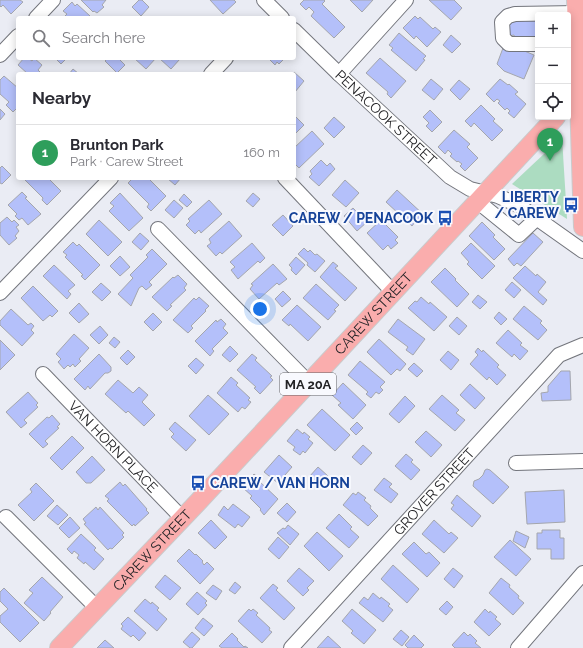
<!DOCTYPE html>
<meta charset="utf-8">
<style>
:root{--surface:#fff;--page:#f7f7f7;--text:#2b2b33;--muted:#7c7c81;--line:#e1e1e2;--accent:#0b8043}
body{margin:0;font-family:Raleway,sans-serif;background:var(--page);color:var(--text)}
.controls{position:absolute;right:12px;top:12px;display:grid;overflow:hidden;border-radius:4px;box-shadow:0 2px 10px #0003}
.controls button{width:36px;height:36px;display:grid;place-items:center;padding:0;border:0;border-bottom:1px solid var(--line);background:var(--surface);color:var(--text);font:20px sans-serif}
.you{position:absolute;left:260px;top:309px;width:14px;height:14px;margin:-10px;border:3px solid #fff;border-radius:50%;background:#1a73e8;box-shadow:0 0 0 6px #1a73e833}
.badge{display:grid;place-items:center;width:26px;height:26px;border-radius:50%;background:var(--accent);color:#fff;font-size:13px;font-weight:700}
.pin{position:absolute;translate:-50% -33px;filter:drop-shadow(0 1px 2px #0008)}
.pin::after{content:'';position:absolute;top:21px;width:14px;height:12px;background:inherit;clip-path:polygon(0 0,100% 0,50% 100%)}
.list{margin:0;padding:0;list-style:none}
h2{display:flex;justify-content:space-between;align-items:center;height:52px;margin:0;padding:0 16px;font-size:17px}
h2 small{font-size:13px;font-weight:400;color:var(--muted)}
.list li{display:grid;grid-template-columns:26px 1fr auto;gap:12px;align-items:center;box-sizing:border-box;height:56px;padding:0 16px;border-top:1px solid var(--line)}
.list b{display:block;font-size:15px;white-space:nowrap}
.list p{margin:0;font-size:13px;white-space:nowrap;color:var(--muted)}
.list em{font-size:13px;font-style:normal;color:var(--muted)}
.icon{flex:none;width:22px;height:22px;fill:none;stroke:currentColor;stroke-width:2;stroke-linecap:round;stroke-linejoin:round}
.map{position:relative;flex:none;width:583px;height:648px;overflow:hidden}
.search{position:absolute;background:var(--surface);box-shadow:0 2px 10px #0003;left:16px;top:16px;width:280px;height:44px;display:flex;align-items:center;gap:10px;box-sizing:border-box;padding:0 14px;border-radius:4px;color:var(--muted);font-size:15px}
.panel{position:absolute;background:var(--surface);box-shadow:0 2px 10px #0003;left:16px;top:72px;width:280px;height:108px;border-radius:4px}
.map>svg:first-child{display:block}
</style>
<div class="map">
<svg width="583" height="648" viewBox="0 0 583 648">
<rect width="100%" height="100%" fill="#eaecf4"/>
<path fill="#acdcc1" d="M 562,137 L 567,219 L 512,184 Z"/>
<g fill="#b4c0fa" stroke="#a4a6ad">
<path d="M 0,0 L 20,0 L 23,2 L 11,14 L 3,5 L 1,7 L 0,6 Z"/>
<path d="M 81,0 L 106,0 L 102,5 L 104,7 L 97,13 L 94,11 L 93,12 Z"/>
<path d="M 139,0 L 142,0 L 149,7 L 141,16 L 132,7 Z"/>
<path d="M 210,0 L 234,0 L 236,2 L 223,14 Z"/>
<path d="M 304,0 L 324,0 L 325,1 L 322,4 L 345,27 L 334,38 L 311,16 L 314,12 L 309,7 L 306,10 L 300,4 Z"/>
<path d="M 350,0 L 373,0 L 362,12 Z"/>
<path d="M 429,0 L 454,0 L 462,8 L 451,20 Z"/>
<path d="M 72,2 L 75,6 L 77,4 L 90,16 L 89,18 L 67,18 L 65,16 L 67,14 L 63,11 Z"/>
<path d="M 415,16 L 418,19 L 420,17 L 433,29 L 435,27 L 441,32 L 427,47 L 416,36 L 414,39 L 403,28 Z"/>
<path d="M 538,17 L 538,38 L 515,39 L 514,35 L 509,36 L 509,23 L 514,22 L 514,18 Z"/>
<path d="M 399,33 L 426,56 L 423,59 L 425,60 L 416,71 L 391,50 L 393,48 L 389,45 Z"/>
<path d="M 451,35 L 461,44 L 452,53 L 443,45 Z"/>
<path d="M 515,47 L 534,55 L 524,79 L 504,71 L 497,64 L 503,48 Z"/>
<path d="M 24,58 L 28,58 L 32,61 L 34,58 L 42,65 L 38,70 L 40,72 L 38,74 L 28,74 L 18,65 Z"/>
<path d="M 57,58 L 67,58 L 61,64 L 56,59 Z"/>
<path d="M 108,58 L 118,58 L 125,65 L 117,73 L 105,61 Z"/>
<path d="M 134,58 L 156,58 L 146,69 Z"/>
<path d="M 159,58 L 179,58 L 180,59 L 171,69 Z"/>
<path d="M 268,58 L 285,58 L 279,64 L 277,62 L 275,65 Z"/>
<path d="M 380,58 L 406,81 L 391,98 L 387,94 L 388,92 L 366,73 Z"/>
<path d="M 73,69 L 79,74 L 69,74 Z"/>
<path d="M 294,72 L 304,81 L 295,92 L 294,74 L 293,74 Z"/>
<path d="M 4,76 L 18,88 L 18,107 L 13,112 L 6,105 L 9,102 L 0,94 L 0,80 Z"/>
<path d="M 431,79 L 443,89 L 434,100 L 422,90 Z"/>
<path d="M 500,79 L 508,85 L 509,84 L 518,92 L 515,94 L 526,104 L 514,118 L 508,113 L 510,111 L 507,108 L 505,110 L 498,103 L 500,101 L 497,99 L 494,102 L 486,94 Z"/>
<path d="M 459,80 L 470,89 L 460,100 L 450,90 Z"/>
<path d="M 481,105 L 495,119 L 493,121 L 503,130 L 492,141 L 474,123 L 471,127 L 465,121 Z"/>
<path d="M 0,109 L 5,114 L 0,120 Z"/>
<path d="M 430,110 L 442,122 L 432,132 L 426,126 L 429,123 L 423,117 Z"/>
<path d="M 294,115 L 304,125 L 294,135 Z"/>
<path d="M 334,117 L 345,127 L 334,138 L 324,128 Z"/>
<path d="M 454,130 L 470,144 L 467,147 L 478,158 L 465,171 L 460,166 L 462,164 L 458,161 L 457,162 L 450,156 L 452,154 L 448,150 L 445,154 L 438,147 Z"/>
<path d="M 312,131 L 324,144 L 299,168 L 294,163 L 294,148 Z"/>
<path d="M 321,160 L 327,166 L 330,163 L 335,169 L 319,186 L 309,177 L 312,174 L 310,171 Z"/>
<path d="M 2,166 L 11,175 L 2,184 L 0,183 L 0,168 Z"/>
<path d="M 25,178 L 48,178 L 61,191 L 47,205 L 42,200 L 43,198 L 24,179 Z"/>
<path d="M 133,178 L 148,178 L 166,196 L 151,211 L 147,207 L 149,204 L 128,183 Z"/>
<path d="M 167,178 L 181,178 L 175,185 Z"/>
<path d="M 345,180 L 359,193 L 346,207 L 332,195 Z"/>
<path d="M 397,190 L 425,216 L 417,224 L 415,222 L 412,226 L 386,202 Z"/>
<path d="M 22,192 L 27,197 L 25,198 L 41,214 L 28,225 L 22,218 L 19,220 L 15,216 L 17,214 L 8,205 Z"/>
<path d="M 120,193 L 143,218 L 129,231 L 109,211 L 114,206 L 110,203 Z"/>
<path d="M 253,193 L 260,199 L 253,207 L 246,201 Z"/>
<path d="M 184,194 L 192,202 L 187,207 L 179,200 Z"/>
<path d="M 174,200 L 183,208 L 174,218 L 165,210 Z"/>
<path d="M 209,200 L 222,214 L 201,233 L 199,230 L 195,234 L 186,225 L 190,221 L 188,219 Z"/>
<path d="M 353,208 L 367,222 L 357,231 L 344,216 Z"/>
<path d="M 283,215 L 293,226 L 283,236 L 272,225 Z"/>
<path d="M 7,217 L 12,222 L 14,220 L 19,225 L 16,227 L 19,231 L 15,236 L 17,238 L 9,245 L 0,235 L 0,223 Z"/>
<path d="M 99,220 L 122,242 L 108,256 L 86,234 Z"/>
<path d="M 381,220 L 398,237 L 395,240 L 398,243 L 391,249 L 388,245 L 383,250 L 367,233 Z"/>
<path d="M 229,221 L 242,236 L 222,254 L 220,252 L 216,256 L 207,246 L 211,243 L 209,239 Z"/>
<path d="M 482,222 L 495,235 L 493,237 L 505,249 L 494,260 L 469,236 Z"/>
<path d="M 140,233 L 149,241 L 141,250 L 132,242 Z"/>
<path d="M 533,233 L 543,242 L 521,266 L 517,263 L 514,266 L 508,259 Z"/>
<path d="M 73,242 L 77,246 L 79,244 L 100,265 L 85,280 L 81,276 L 83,275 L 65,257 L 67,255 L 63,252 Z"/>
<path d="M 252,243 L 265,258 L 260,263 L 258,261 L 238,279 L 231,270 L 235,267 L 230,262 Z"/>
<path d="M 471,243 L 495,266 L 482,279 L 467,264 L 469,262 L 461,253 Z"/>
<path d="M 304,248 L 308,252 L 310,250 L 315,255 L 317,254 L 325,261 L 315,272 L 307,265 L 308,263 L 298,254 Z"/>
<path d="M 152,249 L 167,264 L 149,282 L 152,285 L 146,290 L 142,286 L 139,288 L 131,306 L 118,294 L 133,278 L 130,275 L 148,257 L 146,255 Z"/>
<path d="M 120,256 L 130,267 L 120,276 L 110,266 Z"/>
<path d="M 296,257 L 305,265 L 296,275 L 291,270 L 292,268 L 289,265 Z"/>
<path d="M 333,262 L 338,266 L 335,268 L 357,288 L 345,301 L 320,277 Z"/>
<path d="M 273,264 L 287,279 L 279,285 L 277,283 L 259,299 L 250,289 L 253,285 L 251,284 Z"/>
<path d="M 54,265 L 75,285 L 68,291 L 71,294 L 67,299 L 43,276 Z"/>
<path d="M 525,266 L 536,276 L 537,274 L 546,282 L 538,292 L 547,300 L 543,305 L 513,278 Z"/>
<path d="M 445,268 L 456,279 L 455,280 L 469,294 L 457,307 L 431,282 Z"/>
<path d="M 178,275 L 187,284 L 184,288 L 186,290 L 170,305 L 172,306 L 167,311 L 152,297 L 173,277 L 174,278 Z"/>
<path d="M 512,282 L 521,290 L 514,298 L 505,290 Z"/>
<path d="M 101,283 L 111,292 L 102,301 L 92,292 Z"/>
<path d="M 316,284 L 339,305 L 334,310 L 336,311 L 328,320 L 303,298 Z"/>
<path d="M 33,286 L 58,311 L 52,317 L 50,315 L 43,321 L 21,298 Z"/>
<path d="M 283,291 L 291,299 L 282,307 L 275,299 Z"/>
<path d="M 478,295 L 487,302 L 480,309 L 472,302 Z"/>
<path d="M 199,297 L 209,306 L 205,310 L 206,311 L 191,326 L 193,328 L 188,333 L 173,320 L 194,298 L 196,300 Z"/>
<path d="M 421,297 L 429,304 L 430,302 L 447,317 L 434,331 L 408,308 L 415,301 L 417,302 Z"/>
<path d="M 79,303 L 89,314 L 79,323 L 69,313 Z"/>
<path d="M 297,305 L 321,327 L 308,341 L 290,324 L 289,326 L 282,320 Z"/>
<path d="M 524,306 L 542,321 L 540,323 L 547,330 L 538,340 L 513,319 Z"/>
<path d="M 11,309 L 28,325 L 31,323 L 34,326 L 31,330 L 34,333 L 22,346 L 0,325 L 0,321 Z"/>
<path d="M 499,312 L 507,319 L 501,325 L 494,318 Z"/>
<path d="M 153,313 L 162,322 L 153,331 L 144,322 Z"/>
<path d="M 457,317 L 467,326 L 459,335 L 449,326 Z"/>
<path d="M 221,319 L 226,324 L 223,328 L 228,333 L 212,349 L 214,351 L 210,356 L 195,341 L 216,320 L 217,322 Z"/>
<path d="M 398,319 L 425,339 L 413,355 L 406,350 L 408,347 L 388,332 Z"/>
<path d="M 100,326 L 108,335 L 99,344 L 90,335 Z"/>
<path d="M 508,330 L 522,343 L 520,345 L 528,351 L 520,360 L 514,354 L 512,357 L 496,343 Z"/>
<path d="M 74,334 L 89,348 L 79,359 L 81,361 L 75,367 L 73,364 L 70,367 L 68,365 L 64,369 L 58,362 L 61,359 L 56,354 Z"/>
<path d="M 114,337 L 120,342 L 115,348 L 109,343 Z"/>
<path d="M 379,339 L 406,364 L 400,371 L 397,369 L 391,375 L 367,352 Z"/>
<path d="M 0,340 L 15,355 L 0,370 Z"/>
<path d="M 230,346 L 238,354 L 230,362 L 222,355 Z"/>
<path d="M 478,348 L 482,352 L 483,350 L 499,365 L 497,367 L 506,375 L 497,385 L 489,377 L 487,380 L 470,364 L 478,355 L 475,352 Z"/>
<path d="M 128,350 L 135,357 L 127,365 L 120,358 Z"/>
<path d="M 448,351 L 459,360 L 451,370 L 440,360 Z"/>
<path d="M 99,354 L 111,367 L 111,371 L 108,373 L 105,373 L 90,389 L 88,386 L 85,390 L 74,379 Z"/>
<path d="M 252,354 L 257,358 L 255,360 L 272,376 L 270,377 L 273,380 L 260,394 L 254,388 L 256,387 L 237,370 Z"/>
<path d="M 196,358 L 204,365 L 196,374 L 188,366 Z"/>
<path d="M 360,361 L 385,382 L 380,387 L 383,390 L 379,394 L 376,392 L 371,398 L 366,394 L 368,392 L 348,375 Z"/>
<path d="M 414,363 L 423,371 L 417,377 L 408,369 Z"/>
<path d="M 561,371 L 570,371 L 571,400 L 542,401 L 541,393 L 548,392 L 548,386 Z"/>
<path d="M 231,377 L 238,383 L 236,385 L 250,398 L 248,400 L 251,402 L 245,409 L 242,407 L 238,412 L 217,393 Z"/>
<path d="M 118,380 L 133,393 L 139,387 L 148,395 L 142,402 L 155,415 L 144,426 L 128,411 L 126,413 L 105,394 Z"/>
<path d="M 343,383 L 366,405 L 353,419 L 338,405 L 341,403 L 332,395 Z"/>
<path d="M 470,384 L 485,398 L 475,409 L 460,395 Z"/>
<path d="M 28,392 L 38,403 L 36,405 L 38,407 L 24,420 L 27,423 L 21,428 L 6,412 Z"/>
<path d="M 208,395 L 229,414 L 209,435 L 189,416 Z"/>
<path d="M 442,395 L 459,410 L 456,413 L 465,420 L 455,431 L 429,409 Z"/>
<path d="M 405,396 L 415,406 L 399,423 L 389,414 Z"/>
<path d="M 322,409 L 350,435 L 335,451 L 307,425 Z"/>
<path d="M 52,415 L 60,424 L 57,427 L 59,428 L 45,441 L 48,444 L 43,448 L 29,434 L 47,417 L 49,418 Z"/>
<path d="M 175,422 L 196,440 L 186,451 L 171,437 L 174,434 L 169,429 Z"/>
<path d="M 357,422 L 363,428 L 356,435 L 350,429 Z"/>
<path d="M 297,429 L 303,434 L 304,432 L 310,437 L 308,439 L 313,443 L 305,453 L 303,451 L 300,455 L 293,450 L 295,447 L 287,441 Z"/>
<path d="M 426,431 L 442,445 L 431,457 L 415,442 Z"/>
<path d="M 72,436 L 84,448 L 62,470 L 50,458 Z"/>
<path d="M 363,445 L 372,453 L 361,465 L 352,457 Z"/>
<path d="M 406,454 L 413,460 L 411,462 L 420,470 L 411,480 L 395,466 Z"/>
<path d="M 279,455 L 292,467 L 278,483 L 264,472 Z"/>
<path d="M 92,456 L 105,470 L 91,483 L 86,483 L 76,472 Z"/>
<path d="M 318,467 L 328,476 L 319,485 L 309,477 Z"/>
<path d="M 487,469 L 490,470 L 509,487 L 493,504 L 473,486 L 474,481 L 479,479 L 483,475 L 485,470 Z"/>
<path d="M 254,474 L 261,480 L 259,481 L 278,499 L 264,515 L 260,510 L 261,509 L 250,498 L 252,496 L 242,487 Z"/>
<path d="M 384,478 L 392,484 L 389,487 L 398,494 L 391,503 L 374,490 Z"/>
<path d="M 120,482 L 123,486 L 125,484 L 147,509 L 146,510 L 149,513 L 135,526 L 134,524 L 132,526 L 107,501 L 109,499 L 105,496 Z"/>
<path d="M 36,483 L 54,501 L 34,521 L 18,505 L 32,492 L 30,489 Z"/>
<path d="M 564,490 L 565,522 L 527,524 L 525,492 Z"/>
<path d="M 358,492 L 366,498 L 364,500 L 371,506 L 370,508 L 378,516 L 368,526 L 343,505 L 353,493 L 356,495 Z"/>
<path d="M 457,495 L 481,516 L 472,527 L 451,509 L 454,505 L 451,503 Z"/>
<path d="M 287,503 L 296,512 L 287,522 L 277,513 Z"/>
<path d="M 233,504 L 250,517 L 242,527 L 238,524 L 235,528 L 218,515 L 224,506 L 228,510 Z"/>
<path d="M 57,505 L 68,515 L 58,525 L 47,516 Z"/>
<path d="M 96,507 L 98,510 L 100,507 L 124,533 L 122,535 L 124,537 L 112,549 L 110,548 L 108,550 L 84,524 L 86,523 L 83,519 Z"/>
<path d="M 339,514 L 352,527 L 350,529 L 359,537 L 349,548 L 326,528 Z"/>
<path d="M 70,517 L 80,528 L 69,538 L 59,528 Z"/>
<path d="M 211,520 L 227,537 L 215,549 L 198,533 Z"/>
<path d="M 434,520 L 449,534 L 451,532 L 458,538 L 444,553 L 422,534 Z"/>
<path d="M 288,525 L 299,534 L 290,545 L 277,533 L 283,528 L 285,529 Z"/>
<path d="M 542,530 L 560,530 L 560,538 L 564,538 L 564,559 L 551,559 L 551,549 L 537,549 L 537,533 L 542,533 Z"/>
<path d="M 516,531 L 529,537 L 525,548 L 513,541 Z"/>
<path d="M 317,532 L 343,556 L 329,571 L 304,546 Z"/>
<path d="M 81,534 L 96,548 L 94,550 L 104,559 L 94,570 L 85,562 L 84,564 L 77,558 L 79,555 L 74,551 L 72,554 L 67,549 Z"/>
<path d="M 278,537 L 289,547 L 279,559 L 268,549 Z"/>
<path d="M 510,540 L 531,559 L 516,576 L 494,557 Z"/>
<path d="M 414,542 L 426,554 L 429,552 L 440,563 L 427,577 L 402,554 Z"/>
<path d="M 189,549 L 195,555 L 196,554 L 203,561 L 202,562 L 204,565 L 207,562 L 214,569 L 200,584 L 177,561 Z"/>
<path d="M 393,565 L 419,589 L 407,603 L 381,579 Z"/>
<path d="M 299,568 L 314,581 L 307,588 L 309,590 L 303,596 L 287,581 Z"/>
<path d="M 453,568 L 463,576 L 454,588 L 444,579 Z"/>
<path d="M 165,575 L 181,588 L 170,600 L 155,587 Z"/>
<path d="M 42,577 L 63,597 L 50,612 L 51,613 L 44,621 L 24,603 L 33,593 L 29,590 Z"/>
<path d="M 501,578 L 510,585 L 509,587 L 519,596 L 518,598 L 524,603 L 513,615 L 489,593 Z"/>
<path d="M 235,582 L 241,587 L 235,594 L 229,590 Z"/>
<path d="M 273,584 L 278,588 L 276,590 L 295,608 L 284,620 L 260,598 Z"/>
<path d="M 213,585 L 222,591 L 216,600 L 206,593 Z"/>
<path d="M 4,588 L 39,623 L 20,642 L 0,622 L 0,616 L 8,609 L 0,601 L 0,592 Z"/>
<path d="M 197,592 L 207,601 L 205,603 L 207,605 L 198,615 L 186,604 Z"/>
<path d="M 373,593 L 380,599 L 381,597 L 390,604 L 388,606 L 393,610 L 383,622 L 359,603 L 364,597 L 368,600 Z"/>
<path d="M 145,599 L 151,604 L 152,602 L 159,608 L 157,610 L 167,619 L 157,631 L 134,611 Z"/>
<path d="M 447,601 L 453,607 L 446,615 L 439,609 Z"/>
<path d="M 249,609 L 251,611 L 253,609 L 258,613 L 256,615 L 270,628 L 269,630 L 272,632 L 262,643 L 238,621 Z"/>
<path d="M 352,609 L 376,630 L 364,644 L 351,633 L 353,631 L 342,621 Z"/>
<path d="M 485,609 L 489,613 L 490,611 L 497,617 L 495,619 L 501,624 L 489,636 L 474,622 Z"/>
<path d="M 128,617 L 146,633 L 139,641 L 133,635 L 131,637 L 121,629 L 123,626 L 121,624 Z"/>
<path d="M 203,618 L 213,626 L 204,636 L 195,628 Z"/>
<path d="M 401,630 L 409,637 L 402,646 L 393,639 Z"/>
<path d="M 192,632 L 200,639 L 192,648 L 190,648 L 183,642 Z"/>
<path d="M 464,632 L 468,636 L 470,634 L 477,641 L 475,643 L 481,648 L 455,648 L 452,645 Z"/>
<path d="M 232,633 L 238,639 L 237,640 L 244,647 L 245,646 L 248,648 L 222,648 L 219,646 Z"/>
<path d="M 414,635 L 424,645 L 421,648 L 408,648 L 405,645 Z"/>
<path d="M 328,636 L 341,648 L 317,648 Z"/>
<path d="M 105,640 L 114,648 L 97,648 Z"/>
</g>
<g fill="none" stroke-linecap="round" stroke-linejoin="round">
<g stroke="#73757c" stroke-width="16">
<g id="minor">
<path d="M 264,0 L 282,18"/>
<path d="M 36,18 L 53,0"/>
<path id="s1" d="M 294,30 L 339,74 L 450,177 L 470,189 L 498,196 L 518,205 L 583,251"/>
<path d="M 538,44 L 509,44 L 503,38 L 502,22 L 508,16 L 515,14 L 577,13"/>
<path d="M 0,55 L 18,36"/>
<path d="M 211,74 L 226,58"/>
<path d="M 339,74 L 406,0"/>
<path d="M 285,178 L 393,292"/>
<path d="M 477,201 L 519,235 L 536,219"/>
<path d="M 158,229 L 309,383"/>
<path d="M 0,293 L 111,178"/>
<path id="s2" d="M 43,374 L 183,519"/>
<path d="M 516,463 L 583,461"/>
<path d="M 6,517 L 97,608"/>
<path id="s3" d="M 291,648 L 559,355 L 583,345"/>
<path d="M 518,648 L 583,573"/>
</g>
</g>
<g stroke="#cacacb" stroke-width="20">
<g id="major">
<path d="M 576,0 L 583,227"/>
<path id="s4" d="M 59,648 L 198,502 L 556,117"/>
</g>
</g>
<use href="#minor" stroke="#fff" stroke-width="14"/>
<use href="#major" stroke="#faadad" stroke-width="18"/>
</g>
<defs>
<g id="bus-bare" transform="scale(1.2)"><path d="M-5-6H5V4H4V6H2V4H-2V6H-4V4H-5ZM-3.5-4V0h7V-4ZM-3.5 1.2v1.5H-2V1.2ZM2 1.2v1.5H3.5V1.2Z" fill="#1a4fb4" stroke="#f8f9fe" stroke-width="2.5" paint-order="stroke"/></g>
</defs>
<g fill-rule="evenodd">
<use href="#bus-bare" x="571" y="205"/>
<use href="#bus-bare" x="445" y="218"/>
<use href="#bus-bare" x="198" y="483"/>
</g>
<g text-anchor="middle" stroke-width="4" stroke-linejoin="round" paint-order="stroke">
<rect fill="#f8f9fe" stroke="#636367" stroke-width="1" x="280" y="373" width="56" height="22" rx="3"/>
<g font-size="13" font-weight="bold" fill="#232326">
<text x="308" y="389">MA 20A</text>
</g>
<g font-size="14" fill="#232326" stroke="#f8f9fe">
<text dy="5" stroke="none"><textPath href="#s1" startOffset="127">PENACOOK STREET</textPath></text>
<text dy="5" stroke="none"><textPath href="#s4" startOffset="459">CAREW STREET</textPath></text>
<text dy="5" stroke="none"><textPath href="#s2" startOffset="101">VAN HORN PLACE</textPath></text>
<text dy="5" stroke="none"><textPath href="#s3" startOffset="212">GROVER STREET</textPath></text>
<text dy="5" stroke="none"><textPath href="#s4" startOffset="135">CAREW STREET</textPath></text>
</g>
<g font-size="14" font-weight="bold" fill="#164399" stroke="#f8f9fe" text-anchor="end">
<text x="559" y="202">LIBERTY<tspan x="559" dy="16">/ CAREW</tspan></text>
<text x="433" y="223">CAREW / PENACOOK</text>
<text x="210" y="488" text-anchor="start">CAREW / VAN HORN</text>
</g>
</g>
</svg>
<div class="controls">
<button>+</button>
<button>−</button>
<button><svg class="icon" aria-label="locate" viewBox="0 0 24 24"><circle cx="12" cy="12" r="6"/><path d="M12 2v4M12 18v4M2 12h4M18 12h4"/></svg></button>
</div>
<div class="you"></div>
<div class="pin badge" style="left:550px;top:161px;background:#2e9e5b">1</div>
<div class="search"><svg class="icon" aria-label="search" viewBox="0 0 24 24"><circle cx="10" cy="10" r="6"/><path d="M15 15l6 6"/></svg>Search here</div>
<section class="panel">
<h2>Nearby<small></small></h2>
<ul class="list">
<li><span class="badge" style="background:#2e9e5b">1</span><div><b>Brunton Park</b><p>Park · Carew Street</p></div><em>160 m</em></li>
</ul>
</section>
</div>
